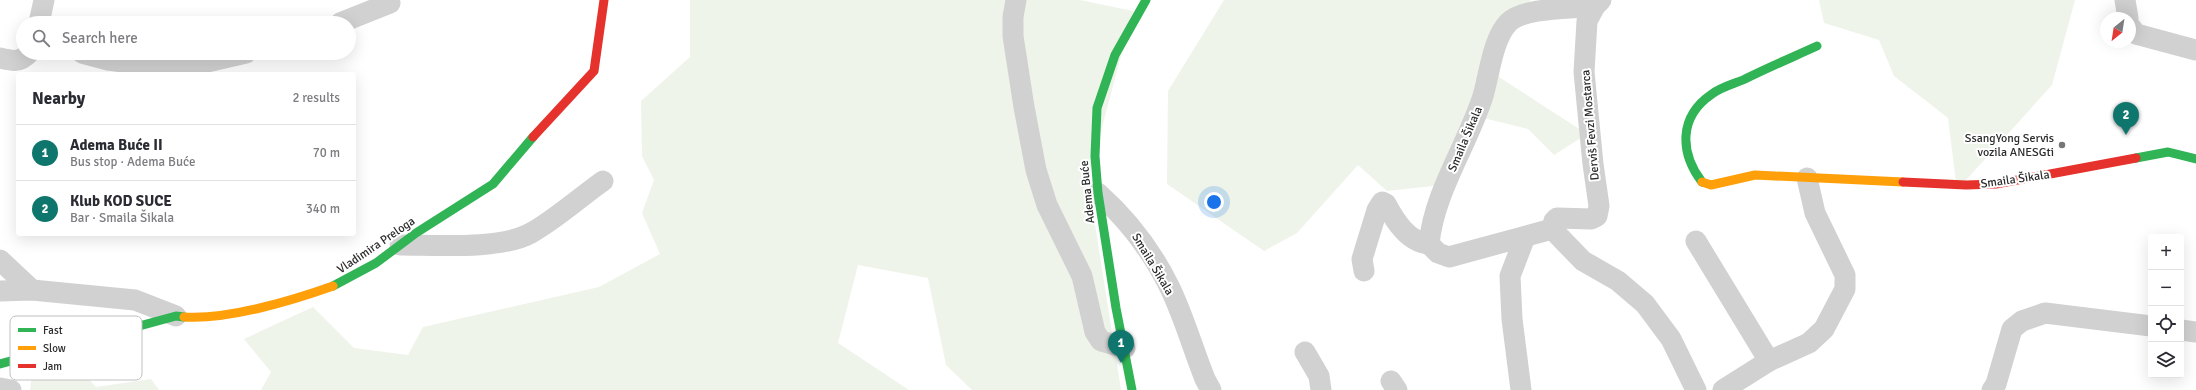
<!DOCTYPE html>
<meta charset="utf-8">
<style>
:root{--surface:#fff;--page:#f2f2f3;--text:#2b2b33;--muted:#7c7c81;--line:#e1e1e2;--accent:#0f766e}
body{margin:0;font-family:Signika,sans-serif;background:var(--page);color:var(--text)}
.controls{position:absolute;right:12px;bottom:12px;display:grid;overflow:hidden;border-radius:4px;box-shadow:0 4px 16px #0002}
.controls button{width:36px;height:36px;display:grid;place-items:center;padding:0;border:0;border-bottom:1px solid var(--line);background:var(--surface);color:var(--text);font:20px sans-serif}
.compass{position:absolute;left:2100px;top:12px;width:36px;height:36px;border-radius:50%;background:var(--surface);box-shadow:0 4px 16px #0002;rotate:210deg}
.you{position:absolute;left:1214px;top:202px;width:14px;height:14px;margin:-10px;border:3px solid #fff;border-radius:50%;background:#1a73e8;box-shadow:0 0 0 6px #1a73e833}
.badge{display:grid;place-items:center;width:26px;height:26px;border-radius:50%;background:var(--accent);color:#fff;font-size:13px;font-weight:700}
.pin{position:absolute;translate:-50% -33px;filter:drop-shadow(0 1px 2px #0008)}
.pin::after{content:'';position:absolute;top:21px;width:14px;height:12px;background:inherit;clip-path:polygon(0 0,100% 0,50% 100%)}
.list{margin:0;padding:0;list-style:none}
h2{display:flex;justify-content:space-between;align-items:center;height:52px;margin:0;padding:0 16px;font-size:17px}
h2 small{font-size:13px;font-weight:400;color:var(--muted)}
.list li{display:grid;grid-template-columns:26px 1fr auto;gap:12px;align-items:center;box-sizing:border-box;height:56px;padding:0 16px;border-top:1px solid var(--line)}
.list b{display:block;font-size:15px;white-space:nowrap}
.list p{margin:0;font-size:13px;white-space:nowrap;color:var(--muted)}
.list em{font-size:13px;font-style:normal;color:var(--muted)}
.icon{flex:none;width:22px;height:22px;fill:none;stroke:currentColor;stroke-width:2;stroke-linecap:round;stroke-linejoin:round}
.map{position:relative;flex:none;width:2196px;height:390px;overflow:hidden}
.search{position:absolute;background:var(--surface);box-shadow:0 4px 16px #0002;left:16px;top:16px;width:340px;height:44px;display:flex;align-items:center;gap:10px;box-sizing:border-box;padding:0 14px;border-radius:22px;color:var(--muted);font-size:15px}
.panel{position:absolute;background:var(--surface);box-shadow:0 4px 16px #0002;left:16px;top:72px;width:340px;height:164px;border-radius:4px}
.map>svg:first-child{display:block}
</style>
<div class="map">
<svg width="2196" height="390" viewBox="0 0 2196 390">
<rect width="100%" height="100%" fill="#fff"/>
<g fill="#eef4ea">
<path d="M 690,0 L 1080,0 L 1133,11 L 1088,180 L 1121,390 L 972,390 L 946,365 L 928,278 L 858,265 L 838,343 L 909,390 L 261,390 L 271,372 L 244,339 L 313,307 L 354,348 L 408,355 L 423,327 L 599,287 L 660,254 L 642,213 L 654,180 L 642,156 L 641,101 L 690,57 Z"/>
<path d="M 1224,0 L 1531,0 L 1503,34 L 1499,77 L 1587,134 L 1554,155 L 1528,129 L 1475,116 L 1452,184 L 1387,191 L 1358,165 L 1297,233 L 1264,251 L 1167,184 L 1168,91 Z"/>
<path d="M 1819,0 L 2075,0 L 2052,85 L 1957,190 L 1948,118 L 1894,76 L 1879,40 L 1824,23 Z"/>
<path d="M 72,362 L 96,387 L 151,379 L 159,390 L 30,390 L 32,376 Z"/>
</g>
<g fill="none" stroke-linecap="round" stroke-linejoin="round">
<g stroke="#d1d1d1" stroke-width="21">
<path d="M 1016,0 L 1013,17 L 1013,36 L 1024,107 L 1036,170 L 1047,205 L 1082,276 L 1095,332 L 1101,341 L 1125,348"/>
<path d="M 2125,0 L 2128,18"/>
<path d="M 39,23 L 44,0"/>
<path d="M 340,23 L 390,3"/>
<path d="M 2130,26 L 2136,34 L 2196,50"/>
<path d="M 82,53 L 108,60 L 177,69 L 246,53"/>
<path d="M 0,58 C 12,61 20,63 29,53"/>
<path d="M 1098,193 C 1127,219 1153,253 1170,288 C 1184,317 1193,349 1205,379 L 1211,390"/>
<path d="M 1552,229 L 1449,257 L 1438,253 L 1429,244 C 1434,192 1467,146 1483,96 C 1489,76 1493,37 1509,22 C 1525,7 1572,9 1595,6"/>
<path d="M 1552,229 L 1554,221 L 1557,218 L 1591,219 L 1597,216 L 1599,206 L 1593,164 L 1584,72 L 1587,21 L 1595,6 L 1601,0"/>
<path d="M 1552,229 L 1583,261 L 1618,281 L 1645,304 L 1671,339 L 1696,390"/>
<path d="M 1696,241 L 1769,361"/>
<path d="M 400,245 C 435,245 501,250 531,233 C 556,219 579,198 603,181"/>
<path d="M 0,260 L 32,290"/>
<path d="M 1364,271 L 1362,259 L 1377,210 L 1382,202 L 1386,204 C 1395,221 1408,242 1429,244"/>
<path d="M 0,291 L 32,290 L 135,300 L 176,316"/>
<path d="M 2181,330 L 2196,332"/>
<path d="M 1305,352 L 1319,376 L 1321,390"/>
<path d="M 1391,381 L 1397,390"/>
<path d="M 0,388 L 11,390"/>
<path d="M 1521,390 L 1512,319 L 1510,276 L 1525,237"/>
<path d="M 1723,390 L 1769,361 L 1809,343 L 1824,329 L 1845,289 L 1845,275 L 1815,213 L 1807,178"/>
<path d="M 1992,390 L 1996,384 L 2012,329 L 2022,321 L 2045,313 L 2151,326"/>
</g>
<g stroke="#30b455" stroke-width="9">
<path d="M 2136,158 L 2168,152 L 2196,159"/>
<path d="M 1702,182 C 1680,153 1678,117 1712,94 C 1721,87 1734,84 1745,79 C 1769,67 1793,57 1817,46"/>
<path d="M 333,286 L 376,263 L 416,233 L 493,184 L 533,137"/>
<path d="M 0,364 L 176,316 L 184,317"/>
<path d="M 1132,390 L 1116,308 L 1098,193 L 1095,156 L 1097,108 L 1115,55 L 1146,0"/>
</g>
<g stroke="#ff9f0a" stroke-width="9">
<path d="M 1702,182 L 1711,185 L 1755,175 L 1903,182"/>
<path d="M 184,317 C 227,320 291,301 333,286"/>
</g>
<g stroke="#e5322d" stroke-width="9">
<path d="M 533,137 L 594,71 L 604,0"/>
<path d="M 1903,182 L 1966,185 L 1996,184 L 2136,158"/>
</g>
</g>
<circle fill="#767676" stroke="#fff" stroke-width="1.5" cx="2062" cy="145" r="4"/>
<g text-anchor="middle" stroke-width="4" stroke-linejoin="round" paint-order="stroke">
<g font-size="12" fill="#2c2c2c" stroke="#fff">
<text transform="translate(1590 125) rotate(-95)" y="4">Derviš Fevzi Mostarca</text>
<text transform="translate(1465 139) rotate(-67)" y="4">Smaila Šikala</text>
<text transform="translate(2015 179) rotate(-8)" y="4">Smaila Šikala</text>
<text transform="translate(1087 192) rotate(-96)" y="4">Adema Buće</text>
<text transform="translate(376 245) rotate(-34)" y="4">Vladimira Preloga</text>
<text transform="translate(1153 264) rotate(59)" y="4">Smaila Šikala</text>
</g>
<g font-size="12" fill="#2c2c2c" stroke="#fff" text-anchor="end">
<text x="2054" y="142">SsangYong Servis<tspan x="2054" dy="14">vozila ANESGti</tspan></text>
</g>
</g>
<rect x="10" y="316" width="132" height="64" rx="6" fill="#fff" stroke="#c0c0c0" stroke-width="1"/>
<rect x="18" y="328" width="18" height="4" fill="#30b455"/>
<rect x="18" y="346" width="18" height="4" fill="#ff9f0a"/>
<rect x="18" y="364" width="18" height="4" fill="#e5322d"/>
<g font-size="11" fill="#2c2c2c">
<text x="43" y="334">Fast</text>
<text x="43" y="352">Slow</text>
<text x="43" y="370">Jam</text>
</g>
</svg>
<div class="controls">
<button>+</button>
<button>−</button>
<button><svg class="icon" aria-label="locate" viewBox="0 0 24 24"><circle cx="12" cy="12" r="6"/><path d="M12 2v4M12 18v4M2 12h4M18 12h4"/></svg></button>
<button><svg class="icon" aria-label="layers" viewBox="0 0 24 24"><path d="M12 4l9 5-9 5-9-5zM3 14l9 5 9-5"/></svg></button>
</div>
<svg class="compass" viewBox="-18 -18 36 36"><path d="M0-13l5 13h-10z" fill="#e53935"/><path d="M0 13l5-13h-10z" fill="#7c7c81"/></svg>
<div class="you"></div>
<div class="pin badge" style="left:1121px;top:363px">1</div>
<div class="pin badge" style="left:2126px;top:135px">2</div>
<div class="search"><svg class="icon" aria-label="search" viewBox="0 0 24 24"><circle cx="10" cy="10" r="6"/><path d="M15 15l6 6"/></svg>Search here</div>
<section class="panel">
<h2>Nearby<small>2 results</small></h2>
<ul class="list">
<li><span class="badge">1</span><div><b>Adema Buće II</b><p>Bus stop · Adema Buće</p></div><em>70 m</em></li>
<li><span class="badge">2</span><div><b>Klub KOD SUCE</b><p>Bar · Smaila Šikala</p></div><em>340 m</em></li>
</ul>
</section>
</div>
